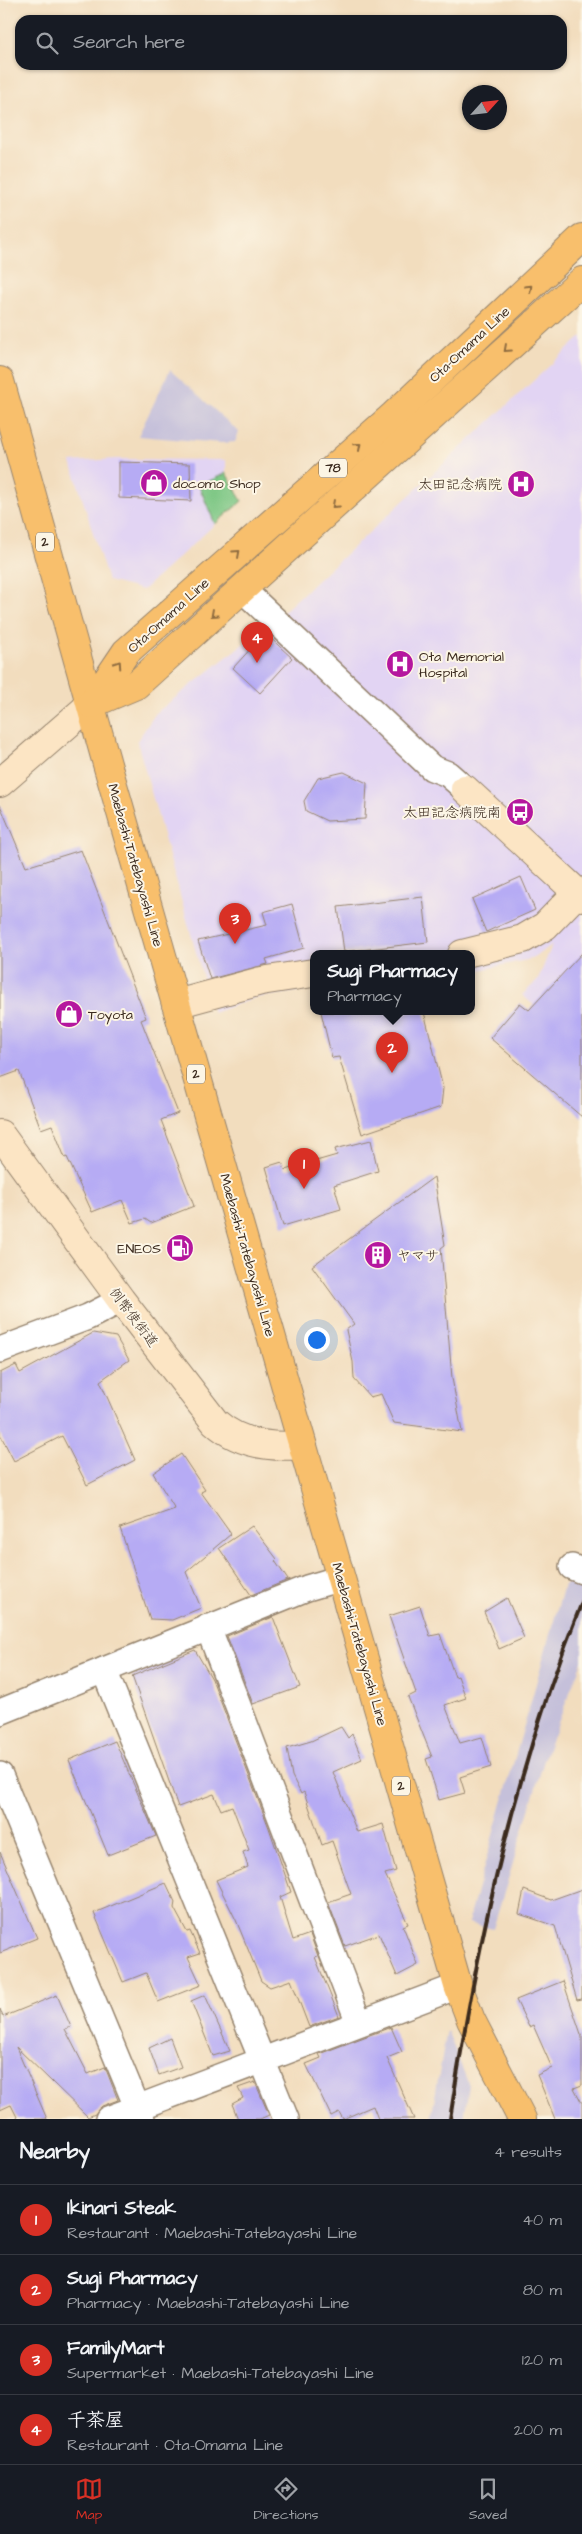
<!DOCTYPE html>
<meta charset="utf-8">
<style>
:root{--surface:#171b24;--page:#20242c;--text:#f1f3f6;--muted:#9ea1a6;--line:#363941;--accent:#d93025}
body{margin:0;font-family:"Architects Daughter","Klee One",sans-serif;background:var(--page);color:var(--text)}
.compass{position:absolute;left:462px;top:85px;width:45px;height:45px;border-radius:50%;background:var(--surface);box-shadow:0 1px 4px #0004;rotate:63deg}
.you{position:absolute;left:316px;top:1339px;width:18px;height:18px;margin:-12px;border:4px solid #fff;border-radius:50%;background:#1a73e8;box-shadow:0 0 0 8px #1a73e833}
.badge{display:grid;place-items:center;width:32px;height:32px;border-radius:50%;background:var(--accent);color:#fff;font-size:16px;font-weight:700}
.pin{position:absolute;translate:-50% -41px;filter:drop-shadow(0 1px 2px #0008)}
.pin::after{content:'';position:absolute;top:26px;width:18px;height:15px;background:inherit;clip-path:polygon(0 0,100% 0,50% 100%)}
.popup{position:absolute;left:310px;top:950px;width:165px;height:65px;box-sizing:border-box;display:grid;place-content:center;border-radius:10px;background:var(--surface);filter:drop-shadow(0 1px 4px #0005);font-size:16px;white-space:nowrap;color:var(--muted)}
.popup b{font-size:19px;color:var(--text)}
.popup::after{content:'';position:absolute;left:50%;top:100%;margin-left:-10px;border:10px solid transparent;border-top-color:var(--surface)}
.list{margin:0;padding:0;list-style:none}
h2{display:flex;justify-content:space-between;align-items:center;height:65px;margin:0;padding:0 20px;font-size:21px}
h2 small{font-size:16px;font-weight:400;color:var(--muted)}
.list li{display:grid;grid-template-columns:32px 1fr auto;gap:15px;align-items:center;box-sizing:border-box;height:70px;padding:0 20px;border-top:1px solid var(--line)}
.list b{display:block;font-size:19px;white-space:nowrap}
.list p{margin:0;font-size:16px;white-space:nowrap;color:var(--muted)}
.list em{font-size:16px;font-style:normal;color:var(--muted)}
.icon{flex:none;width:28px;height:28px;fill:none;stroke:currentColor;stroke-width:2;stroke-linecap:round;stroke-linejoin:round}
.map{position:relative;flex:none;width:582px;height:2119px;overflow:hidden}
.search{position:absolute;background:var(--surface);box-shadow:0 1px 4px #0004;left:15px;right:15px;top:15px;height:55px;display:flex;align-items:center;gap:12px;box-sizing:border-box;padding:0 18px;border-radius:15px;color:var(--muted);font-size:19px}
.sheet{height:345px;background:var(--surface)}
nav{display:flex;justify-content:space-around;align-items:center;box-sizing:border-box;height:70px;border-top:1px solid var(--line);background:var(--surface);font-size:14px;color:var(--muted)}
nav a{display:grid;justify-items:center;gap:2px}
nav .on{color:var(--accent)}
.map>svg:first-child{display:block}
</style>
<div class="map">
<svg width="582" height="2119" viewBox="0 0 582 2119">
<rect width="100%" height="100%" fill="#fcf5e5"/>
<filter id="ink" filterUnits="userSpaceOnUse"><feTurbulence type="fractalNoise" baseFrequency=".02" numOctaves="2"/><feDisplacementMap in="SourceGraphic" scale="10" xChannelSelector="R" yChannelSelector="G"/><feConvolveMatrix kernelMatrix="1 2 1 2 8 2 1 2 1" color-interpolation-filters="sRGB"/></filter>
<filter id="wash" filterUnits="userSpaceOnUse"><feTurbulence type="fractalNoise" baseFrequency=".0096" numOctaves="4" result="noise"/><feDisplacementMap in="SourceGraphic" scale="20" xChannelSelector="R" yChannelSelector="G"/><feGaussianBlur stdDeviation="1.12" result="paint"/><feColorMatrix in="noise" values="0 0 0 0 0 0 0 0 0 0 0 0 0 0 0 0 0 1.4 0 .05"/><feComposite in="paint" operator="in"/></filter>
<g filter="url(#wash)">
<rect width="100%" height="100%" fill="#f2ddbe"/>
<g fill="#e2d4f3">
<path d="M 582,336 L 582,1046 L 522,995 L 538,980 L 552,945 L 531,959 L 471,972 L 471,954 L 313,954 L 313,989 L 254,998 L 213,1013 L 137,741 L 156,713 L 281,614 Z"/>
<path d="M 116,459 L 226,460 L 226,473 L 199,487 L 215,524 L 143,590 L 108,581 L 71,462 Z"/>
</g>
<g fill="#c5c0da">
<path d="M 170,370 L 239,432 L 235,442 L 221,443 L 138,436 Z"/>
<path d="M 573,1581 L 582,1585 L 582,1661 L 546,1754 L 493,1929 L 468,1923 L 564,1585 Z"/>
<path d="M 447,2030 L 469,2085 L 464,2119 L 431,2119 Z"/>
</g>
<path fill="#7ec785" stroke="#5c7852" d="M 226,473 L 242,501 L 215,524 L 199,486 Z"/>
<g id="blocks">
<g fill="#b6abf4">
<path d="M 119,462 L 190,464 L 191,501 L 119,498 Z"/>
<path d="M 265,633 L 292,658 L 260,693 L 233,668 Z"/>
<path d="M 344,772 L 367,783 L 365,819 L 327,821 L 306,811 L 304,801 L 318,778 Z"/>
<path d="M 0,805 L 26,867 L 81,850 L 146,1018 L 141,1020 L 178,1113 L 161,1120 L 194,1206 L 151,1223 L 145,1219 L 132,1223 L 122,1200 L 92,1212 L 67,1157 L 65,1158 L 52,1125 L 41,1129 L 19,1071 L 0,1078 Z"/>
<path d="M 521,877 L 535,910 L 486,932 L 472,899 Z"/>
<path d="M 423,897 L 428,942 L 344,952 L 338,907 Z"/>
<path d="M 292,904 L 304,948 L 266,959 L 268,964 L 210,979 L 198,941 L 267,925 L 263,912 Z"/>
<path d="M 582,953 L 582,1117 L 490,1038 L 520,1003 L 529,1010 Z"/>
<path d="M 321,1012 L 424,1012 L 443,1088 L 441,1107 L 362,1134 L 339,1057 L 332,1058 Z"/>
<path d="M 371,1140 L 378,1171 L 334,1185 L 341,1209 L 283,1226 L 266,1167 L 282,1162 L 285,1170 L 337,1155 L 335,1149 Z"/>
<path d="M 434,1177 L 445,1245 L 441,1248 L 452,1378 L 462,1432 L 394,1423 L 381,1394 L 370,1397 L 354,1379 L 353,1362 L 346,1330 L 354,1324 L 312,1266 Z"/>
<path d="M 93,1333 L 116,1337 L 129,1360 L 100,1381 L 135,1460 L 87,1485 L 62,1436 L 14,1461 L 0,1434 L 0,1373 L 16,1365 L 20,1373 Z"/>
<path d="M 181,1454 L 205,1490 L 201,1492 L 231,1534 L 186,1572 L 201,1608 L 172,1620 L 150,1619 L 120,1528 L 175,1509 L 153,1473 Z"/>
<path d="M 252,1526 L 277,1559 L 275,1561 L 288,1580 L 251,1595 L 219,1548 Z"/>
<path d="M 507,1598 L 524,1638 L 499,1649 L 484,1612 Z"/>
<path d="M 420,1606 L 430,1636 L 440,1634 L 455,1677 L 458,1676 L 466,1698 L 445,1705 L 460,1743 L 482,1737 L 491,1767 L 460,1777 L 465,1793 L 439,1800 L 426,1759 L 432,1757 L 408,1697 L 416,1693 L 389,1616 Z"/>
<path d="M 273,1617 L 300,1687 L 253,1704 L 227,1636 Z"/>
<path d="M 195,1650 L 212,1679 L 269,1828 L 291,1892 L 280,1897 L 293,1940 L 310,1934 L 318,1956 L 315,1957 L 339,2016 L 309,2027 L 291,1980 L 270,1987 L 261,1981 L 236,1920 L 216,1880 L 248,1867 L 243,1852 L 249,1850 L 232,1806 L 221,1810 L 214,1794 L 178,1807 L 132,1676 Z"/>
<path d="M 341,1727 L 348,1738 L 352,1734 L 362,1759 L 333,1772 L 357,1832 L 383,1824 L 396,1871 L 385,1874 L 408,1924 L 403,1926 L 418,1965 L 397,1976 L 379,1934 L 345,1946 L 328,1902 L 351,1894 L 332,1841 L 322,1845 L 304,1792 L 301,1794 L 292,1776 L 287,1748 L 311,1741 Z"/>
<path d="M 115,1741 L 156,1836 L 108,1855 L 69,1760 Z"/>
<path d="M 0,1852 L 37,1938 L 0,1953 Z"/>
<path d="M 166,1883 L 175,1902 L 174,1908 L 187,1932 L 190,1931 L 200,1953 L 188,1957 L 201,1985 L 158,2002 L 146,1973 L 123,1982 L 94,1913 Z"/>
<path d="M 582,1889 L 582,1999 L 577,2000 L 555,1926 L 519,1914 L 524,1890 L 551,1900 Z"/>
<path d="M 563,1981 L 582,2037 L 582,2085 L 574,2088 L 582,2103 L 582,2119 L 555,2119 L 537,2075 L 552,2068 L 533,2025 L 529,2027 L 516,2000 Z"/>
<path d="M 57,1995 L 71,2027 L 65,2029 L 88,2074 L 105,2067 L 118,2100 L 102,2106 L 95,2114 L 88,2117 L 16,2047 L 47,2119 L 18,2119 L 11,2105 L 0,2110 L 0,2009 L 3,2017 Z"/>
<path d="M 205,1995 L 230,2051 L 213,2056 L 191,2001 Z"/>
<path d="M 391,2027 L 402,2052 L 387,2058 L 414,2119 L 378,2119 L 373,2106 L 343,2119 L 339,2112 L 331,2116 L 306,2064 L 321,2058 L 319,2054 Z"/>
<path d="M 170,2038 L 181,2067 L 159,2075 L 149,2048 Z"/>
<path d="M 255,2082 L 269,2115 L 260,2119 L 238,2119 L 232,2104 L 243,2098 L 238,2088 Z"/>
</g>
</g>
</g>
<g filter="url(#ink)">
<use href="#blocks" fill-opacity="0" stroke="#96846e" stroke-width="1"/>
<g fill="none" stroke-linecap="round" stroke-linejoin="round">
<g stroke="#96846e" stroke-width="28">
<g id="street">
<path d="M 242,589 L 432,768 L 448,774 L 465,789"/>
<path d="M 0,1350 L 88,1317 L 121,1300"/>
<path d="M 572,1567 L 582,1571"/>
<path d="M 208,1627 L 359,2023"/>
<path d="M 104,1670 L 286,2119"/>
<path d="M 0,1712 L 307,1588 L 341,1578"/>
<path d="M 0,1775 L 142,2119"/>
<path d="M 108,2119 L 458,1986"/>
</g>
</g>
<g stroke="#96846e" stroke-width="30">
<g id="secondary">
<path d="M 0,783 L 91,704"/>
<path d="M 465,789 L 582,897"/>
<path d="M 462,954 L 523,939 L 545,926 L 577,893"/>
<path d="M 176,1004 L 261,981 L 313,973"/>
<path d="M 0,1134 L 121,1300 L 215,1422 C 239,1444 271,1448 302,1445"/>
</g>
</g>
<g stroke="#96846e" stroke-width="30">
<g id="primary">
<path d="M 0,381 L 107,764 L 458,1986 L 471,2020 L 522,2119"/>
<path d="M 91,704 L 126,652 L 394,415 L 582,238"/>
<path d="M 91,704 L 136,685 L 582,281"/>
</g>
</g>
<use href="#street" stroke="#fff" stroke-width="25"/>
<use href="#secondary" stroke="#fce5c4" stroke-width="28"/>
<use href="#primary" stroke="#f8bf6c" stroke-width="28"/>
<path stroke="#3b2a1e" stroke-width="4" d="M 450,2119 C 477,1943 515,1768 582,1602"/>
</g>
<defs><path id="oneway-chevron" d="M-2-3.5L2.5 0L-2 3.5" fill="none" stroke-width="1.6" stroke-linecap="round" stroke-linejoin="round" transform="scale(1.25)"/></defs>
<g stroke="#906d41">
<use href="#oneway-chevron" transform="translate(529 288) rotate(-43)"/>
<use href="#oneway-chevron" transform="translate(507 349) rotate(138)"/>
<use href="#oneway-chevron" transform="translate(358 446) rotate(-41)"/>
<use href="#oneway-chevron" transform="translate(335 505) rotate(138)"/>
<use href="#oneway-chevron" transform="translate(237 553) rotate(-42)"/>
<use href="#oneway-chevron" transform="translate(214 614) rotate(138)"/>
<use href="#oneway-chevron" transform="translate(118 664) rotate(-56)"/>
</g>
</g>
<defs>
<g id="shop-disc" transform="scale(1.4375)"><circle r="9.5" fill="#b5179e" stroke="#fcf5e5"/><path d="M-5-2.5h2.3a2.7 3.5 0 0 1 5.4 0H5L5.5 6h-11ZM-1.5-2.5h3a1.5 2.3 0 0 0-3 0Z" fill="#fff"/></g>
<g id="hospital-disc" transform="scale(1.4375)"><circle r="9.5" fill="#b5179e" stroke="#fcf5e5"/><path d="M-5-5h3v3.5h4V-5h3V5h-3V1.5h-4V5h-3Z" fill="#fff"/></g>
<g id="bus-disc" transform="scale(1.4375)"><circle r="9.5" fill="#b5179e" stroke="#fcf5e5"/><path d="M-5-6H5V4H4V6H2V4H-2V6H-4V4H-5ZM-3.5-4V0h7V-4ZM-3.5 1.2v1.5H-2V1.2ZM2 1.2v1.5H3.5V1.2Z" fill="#fff"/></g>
<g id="fuel-disc" transform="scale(1.4375)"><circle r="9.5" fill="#b5179e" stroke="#fcf5e5"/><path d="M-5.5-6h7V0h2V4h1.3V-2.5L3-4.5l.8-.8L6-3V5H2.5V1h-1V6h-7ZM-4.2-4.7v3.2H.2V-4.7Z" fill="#fff"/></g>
<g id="building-disc" transform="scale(1.4375)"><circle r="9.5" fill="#b5179e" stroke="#fcf5e5"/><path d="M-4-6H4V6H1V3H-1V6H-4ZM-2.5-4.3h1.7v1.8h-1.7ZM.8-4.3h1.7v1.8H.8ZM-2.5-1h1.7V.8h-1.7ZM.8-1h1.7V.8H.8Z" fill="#fff"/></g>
</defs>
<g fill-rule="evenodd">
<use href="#shop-disc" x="154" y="483"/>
<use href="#hospital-disc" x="521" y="484"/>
<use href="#hospital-disc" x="400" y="664"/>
<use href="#bus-disc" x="520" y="812"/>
<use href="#shop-disc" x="69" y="1014"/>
<use href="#fuel-disc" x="180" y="1248"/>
<use href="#building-disc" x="378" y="1255"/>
</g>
<g text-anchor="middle" stroke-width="4" stroke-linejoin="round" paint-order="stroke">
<g fill="#fcf5e5" stroke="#75675a" stroke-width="1">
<rect x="319" y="458.5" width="28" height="19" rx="4"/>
<rect x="36" y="532.5" width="18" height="19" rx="4"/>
<rect x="187" y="1064.5" width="18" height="19" rx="4"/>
<rect x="392" y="1776.5" width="18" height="19" rx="4"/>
</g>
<g font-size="12" font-weight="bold" fill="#3b2a1e">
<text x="333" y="472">78</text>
<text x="45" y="546">2</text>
<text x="196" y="1078">2</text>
<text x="401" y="1790">2</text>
</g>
<g font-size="14" fill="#3b2a1e" stroke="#fcf5e5">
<text transform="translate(469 344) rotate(-43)" y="5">Ota-Omama Line</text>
<text transform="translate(168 615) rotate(-42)" y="5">Ota-Omama Line</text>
<text transform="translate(136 865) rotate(74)" y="5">Maebashi-Tatebayashi Line</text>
<text transform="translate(248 1255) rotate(74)" y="5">Maebashi-Tatebayashi Line</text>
<text transform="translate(134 1317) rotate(53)" y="5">例幣使街道</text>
<text transform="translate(360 1644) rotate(74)" y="5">Maebashi-Tatebayashi Line</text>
</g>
<g font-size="14" fill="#3b2a1e" stroke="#fcf5e5" text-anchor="start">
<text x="173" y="488">docomo Shop</text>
<text x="502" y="489" text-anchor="end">太田記念病院</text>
<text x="419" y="661">Ota Memorial<tspan x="419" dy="16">Hospital</tspan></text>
<text x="501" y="817" text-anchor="end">太田記念病院南</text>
<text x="88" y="1019">Toyota</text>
<text x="161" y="1253" text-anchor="end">ENEOS</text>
<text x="397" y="1260">ヤマサ</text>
</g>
</g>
</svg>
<svg class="compass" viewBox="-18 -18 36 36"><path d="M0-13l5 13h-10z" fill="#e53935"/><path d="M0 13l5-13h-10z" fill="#9ea1a6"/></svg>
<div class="you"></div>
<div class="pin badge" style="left:304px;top:1189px">1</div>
<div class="pin badge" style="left:392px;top:1073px">2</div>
<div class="popup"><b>Sugi Pharmacy</b>Pharmacy</div>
<div class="pin badge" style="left:235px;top:944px">3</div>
<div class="pin badge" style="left:257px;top:663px">4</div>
<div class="search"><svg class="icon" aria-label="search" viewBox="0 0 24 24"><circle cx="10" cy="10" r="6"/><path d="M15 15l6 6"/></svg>Search here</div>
</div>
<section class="sheet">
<h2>Nearby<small>4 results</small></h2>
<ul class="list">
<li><span class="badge">1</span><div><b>Ikinari Steak</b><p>Restaurant · Maebashi-Tatebayashi Line</p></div><em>40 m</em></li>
<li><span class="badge">2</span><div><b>Sugi Pharmacy</b><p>Pharmacy · Maebashi-Tatebayashi Line</p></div><em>80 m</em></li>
<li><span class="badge">3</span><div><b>FamilyMart</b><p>Supermarket · Maebashi-Tatebayashi Line</p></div><em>120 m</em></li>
<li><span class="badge">4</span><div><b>千茶屋</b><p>Restaurant · Ota-Omama Line</p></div><em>200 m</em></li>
</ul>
</section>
<nav>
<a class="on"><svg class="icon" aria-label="map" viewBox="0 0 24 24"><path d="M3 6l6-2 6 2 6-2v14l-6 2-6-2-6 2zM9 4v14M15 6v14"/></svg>Map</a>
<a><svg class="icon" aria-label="directions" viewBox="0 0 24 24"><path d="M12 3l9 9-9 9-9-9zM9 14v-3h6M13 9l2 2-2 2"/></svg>Directions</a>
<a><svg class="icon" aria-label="saved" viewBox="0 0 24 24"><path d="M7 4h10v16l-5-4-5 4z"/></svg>Saved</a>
</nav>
